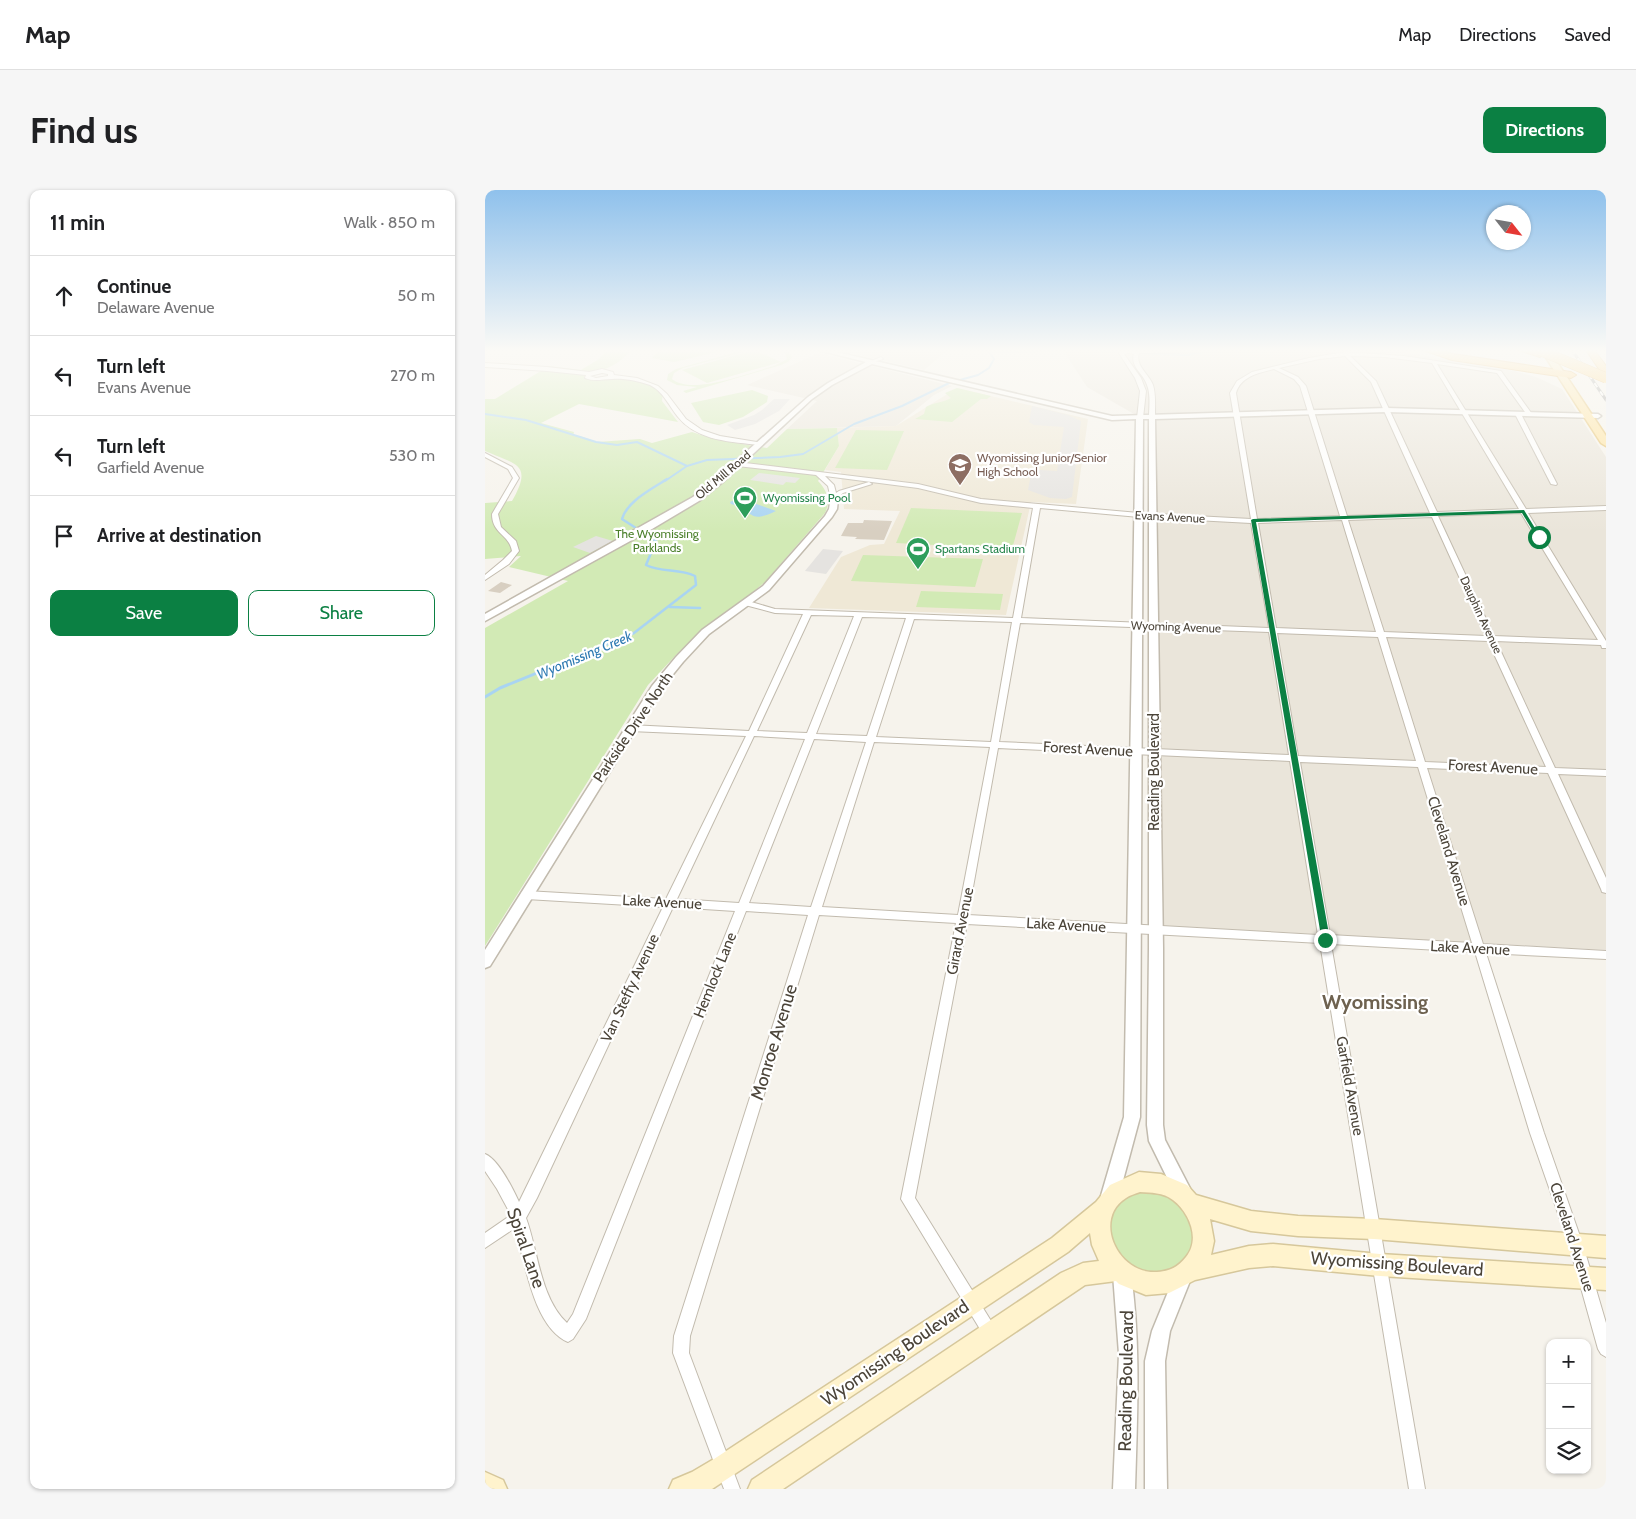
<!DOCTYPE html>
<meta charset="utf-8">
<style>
:root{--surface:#fff;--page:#f6f6f6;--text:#202124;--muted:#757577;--line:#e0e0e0;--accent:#0b8043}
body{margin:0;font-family:Cabin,sans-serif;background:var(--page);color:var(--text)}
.controls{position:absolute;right:15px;bottom:15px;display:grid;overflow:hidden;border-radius:10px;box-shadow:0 1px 4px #0004}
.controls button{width:45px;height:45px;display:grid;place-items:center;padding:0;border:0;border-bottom:1px solid var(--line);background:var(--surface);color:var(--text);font:25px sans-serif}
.compass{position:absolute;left:1001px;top:15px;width:45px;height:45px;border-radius:50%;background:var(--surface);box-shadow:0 1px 4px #0004;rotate:121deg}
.stop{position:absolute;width:15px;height:15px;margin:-11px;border:4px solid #0b8043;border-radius:50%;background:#fff}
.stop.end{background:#0b8043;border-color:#fff;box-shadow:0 1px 5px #0008}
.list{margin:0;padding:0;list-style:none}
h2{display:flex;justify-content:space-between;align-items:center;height:65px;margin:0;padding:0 20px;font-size:21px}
h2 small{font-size:16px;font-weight:400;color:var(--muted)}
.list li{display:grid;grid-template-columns:32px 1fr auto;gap:15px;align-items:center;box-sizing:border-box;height:80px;padding:0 20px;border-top:1px solid var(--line)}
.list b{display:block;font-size:19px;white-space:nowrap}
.list p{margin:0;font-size:16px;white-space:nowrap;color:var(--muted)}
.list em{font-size:16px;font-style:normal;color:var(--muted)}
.actions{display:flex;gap:10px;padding:15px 20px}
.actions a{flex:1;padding:11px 0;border:1px solid var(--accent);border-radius:10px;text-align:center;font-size:18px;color:var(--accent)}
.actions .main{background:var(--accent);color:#fff}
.icon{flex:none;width:28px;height:28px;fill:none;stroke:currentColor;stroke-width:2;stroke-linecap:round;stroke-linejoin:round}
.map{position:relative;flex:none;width:1121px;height:1299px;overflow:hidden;border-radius:10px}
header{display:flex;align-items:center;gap:30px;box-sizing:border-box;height:70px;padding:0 25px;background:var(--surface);border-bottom:1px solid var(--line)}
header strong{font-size:24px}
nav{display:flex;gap:28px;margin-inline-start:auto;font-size:18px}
.intro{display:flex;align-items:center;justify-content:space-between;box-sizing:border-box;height:120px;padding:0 30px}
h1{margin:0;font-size:35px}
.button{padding:12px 22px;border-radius:10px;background:var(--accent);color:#fff;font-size:18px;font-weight:700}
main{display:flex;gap:30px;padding:0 30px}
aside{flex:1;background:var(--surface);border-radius:10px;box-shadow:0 1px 4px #0004}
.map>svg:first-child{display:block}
</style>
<header>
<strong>Map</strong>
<nav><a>Map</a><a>Directions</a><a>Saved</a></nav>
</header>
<div class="intro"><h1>Find us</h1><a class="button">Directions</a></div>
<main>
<aside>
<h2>11 min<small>Walk · 850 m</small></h2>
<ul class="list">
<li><svg class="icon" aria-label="ahead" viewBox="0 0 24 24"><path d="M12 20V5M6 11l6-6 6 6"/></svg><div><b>Continue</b><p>Delaware Avenue</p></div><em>50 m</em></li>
<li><svg class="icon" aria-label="left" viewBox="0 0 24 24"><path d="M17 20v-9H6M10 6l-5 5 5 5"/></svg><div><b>Turn left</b><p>Evans Avenue</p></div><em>270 m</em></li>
<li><svg class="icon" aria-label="left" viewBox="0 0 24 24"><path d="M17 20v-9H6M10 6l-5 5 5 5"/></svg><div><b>Turn left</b><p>Garfield Avenue</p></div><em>530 m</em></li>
<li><svg class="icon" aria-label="arrive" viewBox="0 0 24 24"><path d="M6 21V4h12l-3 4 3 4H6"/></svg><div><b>Arrive at destination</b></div></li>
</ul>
<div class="actions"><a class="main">Save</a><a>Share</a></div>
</aside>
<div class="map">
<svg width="1121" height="1299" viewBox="0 0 1121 1299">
<rect width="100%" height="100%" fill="#f6f3ec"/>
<g fill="#eae5da">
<path d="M 353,160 L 463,160 L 439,180 Z"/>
<path d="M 578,160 L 905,160 L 1029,181 L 1051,187 L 1077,199 L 1121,267 L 1121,760 L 664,735 L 667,224 L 649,224 L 602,197 Z"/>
<path d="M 334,163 L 467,196 L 449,205 L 411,236 L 302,239 L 332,211 L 262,195 Z"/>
</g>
<path fill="#efe8d6" d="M 472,198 L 603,229 L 591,314 L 546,312 L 521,425 L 324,418 L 356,367 L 385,355 L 399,354 L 415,321 L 359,319 L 356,282 L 340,280 L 354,256 L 352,238 L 411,236 Z"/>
<g fill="#d2eab5">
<path d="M 122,160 L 146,160 C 133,175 121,180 102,185 C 112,191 119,186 129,187 C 149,190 161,192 178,202 L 177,211 L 193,232 L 94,214 L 56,233 L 89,242 L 88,246 L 95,246 L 112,252 L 155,249 L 167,253 L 207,242 L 232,250 L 282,258 L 302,239 L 352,238 L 354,256 L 333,291 C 342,300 346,311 340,323 L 280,392 L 261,408 L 225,433 L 190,466 L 163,495 L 0,756 L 0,438 L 83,391 L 24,377 L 36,366 L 0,369 L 0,313 L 27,311 C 48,274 32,275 0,261 L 0,209 L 10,209 L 64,176 L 96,180 L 114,169 Z"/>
<path d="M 174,160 L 240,160 L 189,172 L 167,168 Z"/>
<path d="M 259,160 L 269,160 L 296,172 L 222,193 L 197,180 L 269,160 L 267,160 L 198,178 L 189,183 L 187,189 C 207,206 266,182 289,176 L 302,169 L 300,163 L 289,160 L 302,161 L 307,167 L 303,172 L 296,175 L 201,203 L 198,201 L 212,197 L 192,195 L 182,190 L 183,184 L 191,179 Z"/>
<path d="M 472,198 L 506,206 L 502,209 L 496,209 L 467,232 L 430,229 L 439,224 L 441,217 C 449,212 458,213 466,208 L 460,203 Z"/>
<path d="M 267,200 L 283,206 L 282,212 L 258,227 L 234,235 L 218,232 L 206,213 Z"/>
<path d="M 371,240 L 419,241 L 402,280 L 350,278 Z"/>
<path d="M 426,318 L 537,323 L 527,359 L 411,353 Z"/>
<path d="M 378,365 L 498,369 L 490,397 L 366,391 Z"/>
<path d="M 436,401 L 518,404 L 515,420 L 431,417 Z"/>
<path d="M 659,1001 C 670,1001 684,1003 692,1011 C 713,1032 717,1068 684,1080 C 632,1100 597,1013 659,1001 Z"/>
</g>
<g fill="#e5e3e0">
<path d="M 289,209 L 305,209 L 294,221 L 270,234 L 250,240 L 242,235 L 269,225 L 277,220 Z"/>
<path d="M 547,216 L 583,225 L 596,231 L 587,307 L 581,309 L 565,308 L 543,300 L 546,284 L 555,280 L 572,281 L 579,237 L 549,235 L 544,232 Z"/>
<path d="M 274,283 L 315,288 L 310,293 L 301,292 L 298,295 L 265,290 Z"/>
<path d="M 111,346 L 128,351 L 105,363 L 88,357 Z"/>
<path d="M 338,359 L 358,361 L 341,384 L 320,381 Z"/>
</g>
<path fill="#a9d4f2" d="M 264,304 L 272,306 L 266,312 L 291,321 C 262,335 270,320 246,314 L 245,312 Z"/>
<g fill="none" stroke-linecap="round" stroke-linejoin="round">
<g stroke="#a9d4f2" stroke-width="2">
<path d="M 505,162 L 603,160 L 635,162"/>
<path d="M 651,163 L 702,165 L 728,160"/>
<path d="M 0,224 L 41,230 L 111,252 L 132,255 L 152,252 L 202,276"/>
<path d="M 180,291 L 202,276 L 222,270 L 295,267 L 318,264 L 369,234 L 417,216 L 464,193 L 493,185 L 504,178 L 509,169 L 503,160"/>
</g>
<g stroke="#a9d4f2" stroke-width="2.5">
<path d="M 185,417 L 215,418"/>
<path d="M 113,458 L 149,443 L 211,395 L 210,386 C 194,378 177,383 161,375 L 171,351 L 137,329 C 142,311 167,299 182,289"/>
</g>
<path stroke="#a9d4f2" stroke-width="3" d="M 0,507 L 15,498 L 116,457"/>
</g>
<g fill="#d8cfc1">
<path d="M 379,330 L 407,331 L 399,350 L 370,349 L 372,347 L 356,346 L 363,333 L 378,333 Z"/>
<path d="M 16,392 L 27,395 L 15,403 L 3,401 Z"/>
</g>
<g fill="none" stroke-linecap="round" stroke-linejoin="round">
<g stroke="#c2bbae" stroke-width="2">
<g id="minor">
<path d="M 632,160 L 636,160 L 637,161 L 641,160 L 778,160 L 776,161 L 654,163 C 650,176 664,184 668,195 C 671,205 670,217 670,227 L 667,229 L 664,227 C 664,217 666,205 662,195 C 659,184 645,177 649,164 L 643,163 L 639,164 L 656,188 L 661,201 L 658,228 L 655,230 L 652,228 L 655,201 L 650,188 Z"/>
<path d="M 860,162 L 919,166 L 1016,181 L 1047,224 L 1046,225 L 1042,225 L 1012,183 L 952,174 L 1041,319 L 1121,316 L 1121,320 L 1043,323 L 1121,451 L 1121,458 L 1117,458 L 1116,455 L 1011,451 L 1070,578 L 1121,580 L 1121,586 L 1073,584 L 1121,688 L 1121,703 L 1117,702 L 1116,699 L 1063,583 L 942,578 L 998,754 L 1121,761 L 1121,769 L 1001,763 L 1059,943 L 1098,1055 L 1121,1133 L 1121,1167 L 1116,1164 L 1113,1159 L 1084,1055 L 1045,943 L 990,762 L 846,754 L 940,1299 L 924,1299 L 835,753 L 482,734 L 430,1008 L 511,1139 L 514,1144 L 511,1149 L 506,1152 L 501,1149 L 416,1009 L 471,733 L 334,725 L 205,1146 L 204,1163 L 255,1299 L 239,1299 L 188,1163 L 189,1146 L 323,725 L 261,721 L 101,1129 L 88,1149 L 83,1152 C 48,1137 40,1071 30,1038 L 0,1058 L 0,1043 L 26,1025 L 12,999 L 0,981 L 0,964 C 13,969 28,999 34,1012 L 178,717 L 41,709 L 37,708 L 36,705 L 37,702 L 41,701 L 181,709 L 261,546 L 145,541 L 141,538 L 145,535 L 264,541 L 318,424 L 290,423 L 260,415 L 260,411 L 263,411 L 290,419 L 528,428 L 548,318 L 496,313 L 433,298 L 340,286 L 349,295 L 351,303 L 354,301 L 384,292 L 387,294 L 358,303 L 349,311 L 346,309 L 343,296 L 331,285 L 252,276 L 249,274 L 252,272 L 433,294 L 496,309 L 654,323 L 766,329 L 745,203 L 752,191 L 767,182 L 824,168 ZM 860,166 L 886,192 L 945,323 L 862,326 L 821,196 L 813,187 L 794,178 L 834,169 ZM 865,166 L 900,167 L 947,173 L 1034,319 L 952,322 L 891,191 ZM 789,179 L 809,189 L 815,196 L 855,326 L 772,329 L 751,203 C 756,186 774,183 789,179 ZM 555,318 L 654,327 L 766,333 L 784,438 L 536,428 ZM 1036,323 L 1113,450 L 1009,446 L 953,326 ZM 947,327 L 1001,446 L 899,442 L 863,330 ZM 857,330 L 891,442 L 791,438 L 773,333 ZM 326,425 L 369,426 L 322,543 L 272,541 ZM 377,427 L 421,428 L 382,546 L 331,544 ZM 429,429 L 527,432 L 506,552 L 391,547 ZM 535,433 L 784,442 L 804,565 L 514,552 ZM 792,443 L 893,447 L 931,571 L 813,566 ZM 901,447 L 1003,451 L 1061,577 L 940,572 ZM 269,546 L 320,549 L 254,713 L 192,709 ZM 329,549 L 381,552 L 326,717 L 264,713 ZM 389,552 L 505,557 L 473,725 L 337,717 ZM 513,558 L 805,571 L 833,745 L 483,725 ZM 815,572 L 933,577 L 987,753 L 845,745 ZM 188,717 L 250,721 L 88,1124 L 82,1133 C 55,1108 53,1060 41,1028 L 52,1008 Z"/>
<path d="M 396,167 L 398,169 L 386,173 L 384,172 Z"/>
<path d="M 0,173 L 62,177 L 104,182 L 117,179 L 128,182 L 129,185 L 152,188 L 173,196 L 182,204 L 201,229 L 217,240 L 235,246 L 278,253 L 275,255 C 247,252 212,251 193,227 C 184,216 178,201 165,195 C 153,191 139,188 127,189 C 117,189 110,192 100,188 L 101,185 L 62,181 L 0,177 ZM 117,183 L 123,184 L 123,186 L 111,188 L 105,186 Z"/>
<path d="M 1033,222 L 1036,224 L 1072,294 L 1071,295 L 1066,294 L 1030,224 Z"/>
<path d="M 0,263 L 27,277 L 34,288 L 13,324 L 16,337 L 31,351 L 34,361 L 24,374 L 0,390 L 0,385 L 18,370 L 27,361 C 24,344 7,344 7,324 L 28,288 L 23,279 L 0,267 Z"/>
</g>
</g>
<g stroke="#c2bbae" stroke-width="3">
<g id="tertiary">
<path d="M 333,160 L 343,160 L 627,226 L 902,218 L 1113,224 L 1116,226 L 1113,228 L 902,222 L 670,229 L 678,758 L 678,935 L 680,950 L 709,1006 L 706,1012 L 700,1014 L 694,1012 L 664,951 L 662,935 L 664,758 L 664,229 L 658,229 L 655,927 L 633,1009 L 630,1015 L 624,1017 L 618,1015 L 615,1009 L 639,927 L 651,229 L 627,230 L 387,174 L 347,195 L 327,209 L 239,291 L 214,311 L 167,339 L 0,431 L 0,424 L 208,307 L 233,287 L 323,207 L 343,193 L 381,172 Z"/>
<path d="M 346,307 L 353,309 L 352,319 L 347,327 L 284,400 L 224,444 L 198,472 L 176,499 L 5,776 L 0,778 L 0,760 L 167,496 L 191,467 L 217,440 L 278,396 L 340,326 L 344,319 Z"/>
<path d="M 637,1075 L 643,1078 L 646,1084 C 656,1156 652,1227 650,1299 L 628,1299 L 634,1164 L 628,1084 L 631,1078 Z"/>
<path d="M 698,1077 L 704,1080 L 707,1086 L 685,1141 L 680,1171 L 682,1299 L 660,1299 L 660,1171 L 667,1141 L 692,1080 Z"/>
</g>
</g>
<g stroke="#d6c79b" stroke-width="3">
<g id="secondary">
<path d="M 654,982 L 676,984 L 702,995 L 711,1005 L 766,1021 L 813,1026 L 889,1029 L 1121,1046 L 1121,1068 L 889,1049 L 813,1046 L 766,1041 L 725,1029 L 729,1051 L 726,1065 L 764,1056 L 788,1054 L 895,1064 L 1121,1078 L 1121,1100 L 895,1086 L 788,1076 L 764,1078 L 710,1090 L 684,1103 L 661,1105 L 634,1094 L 631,1091 L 600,1095 L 298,1299 L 263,1299 L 267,1290 L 576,1083 L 598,1073 L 614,1071 L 607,1055 L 605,1043 L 583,1062 L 227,1299 L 184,1299 L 188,1290 L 207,1282 L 229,1269 L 567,1048 L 611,1012 L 625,995 ZM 655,1002 C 666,1003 678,1002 688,1010 C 704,1022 716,1049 701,1067 C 693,1077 685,1081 672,1082 C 633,1085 607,1029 641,1008 C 645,1005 650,1004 655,1002 Z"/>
<path d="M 0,1282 L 18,1290 L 22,1299 L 0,1299 Z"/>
</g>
</g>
<g stroke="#e6c16a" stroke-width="3">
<path id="primary" d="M 1056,160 L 1064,160 L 1121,246 L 1121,256 L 1116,253 Z"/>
</g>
<g stroke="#e0a43c" stroke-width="2">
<g id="motorway">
<path d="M 938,160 L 952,160 L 968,164 L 1086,182 L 1091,185 L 1086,188 L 967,170 Z"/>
<path d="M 1034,160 L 1049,160 L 1060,164 L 1055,167 Z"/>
<path d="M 1101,160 L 1109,160 L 1121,176 L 1121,186 L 1118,185 Z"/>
</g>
</g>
<use href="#minor" fill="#fff" fill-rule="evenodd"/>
<use href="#tertiary" fill="#fff" fill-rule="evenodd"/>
<use href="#secondary" fill="#fff3cd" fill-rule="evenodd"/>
<use href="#primary" fill="#ffe39c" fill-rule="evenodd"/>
<use href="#motorway" fill="#ffcf6e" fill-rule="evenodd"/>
<g stroke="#9a9a9a" stroke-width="3">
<path id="rail" d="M 1087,160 L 1121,210"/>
</g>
<use href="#rail" stroke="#fff" stroke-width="2" stroke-dasharray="5" stroke-linecap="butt"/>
<g stroke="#e0a43c" stroke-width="11" stroke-linecap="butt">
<path id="motorway-bridge" d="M 1054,160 L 1121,188"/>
</g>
<use href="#motorway-bridge" stroke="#ffcf6e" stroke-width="10"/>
</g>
<linearGradient id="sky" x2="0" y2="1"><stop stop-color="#8fc1ec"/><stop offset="0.47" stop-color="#fbfaf6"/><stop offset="1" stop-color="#fbfaf6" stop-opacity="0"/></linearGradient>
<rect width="1121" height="342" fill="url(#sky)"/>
<path fill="#0b8043" d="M 1039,320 L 1056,348 L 1052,348 L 1037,323 L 771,332 L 845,750 L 840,753 L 837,752 L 766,330 L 768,329 Z"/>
<defs>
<g id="school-pin" transform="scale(1.25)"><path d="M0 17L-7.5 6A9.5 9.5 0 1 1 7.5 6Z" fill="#8d6e63" stroke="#fff"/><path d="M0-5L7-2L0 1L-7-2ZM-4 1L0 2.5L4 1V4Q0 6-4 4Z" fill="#fff"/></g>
<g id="stadium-pin" transform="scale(1.25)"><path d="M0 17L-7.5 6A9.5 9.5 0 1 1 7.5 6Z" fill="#2e9e5b" stroke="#fff"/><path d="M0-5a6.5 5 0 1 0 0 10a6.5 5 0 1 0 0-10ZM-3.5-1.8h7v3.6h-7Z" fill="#fff"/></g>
</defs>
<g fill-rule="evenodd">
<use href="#school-pin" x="475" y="275"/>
<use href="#stadium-pin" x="260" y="308"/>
<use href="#stadium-pin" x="433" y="359"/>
</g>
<g text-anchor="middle" stroke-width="4.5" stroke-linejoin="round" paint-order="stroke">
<g font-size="12" fill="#785e54" stroke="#fff" text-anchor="start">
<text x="492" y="272">Wyomissing Junior/Senior<tspan x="492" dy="14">High School</tspan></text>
</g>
<g font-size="12" fill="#4b4439" stroke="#fff">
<text transform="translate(238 285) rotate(-40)" y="4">Old Mill Road</text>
<text transform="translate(685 327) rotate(3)" y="4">Evans Avenue</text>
<text transform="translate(996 425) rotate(65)" y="4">Dauphin Avenue</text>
<text transform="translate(691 437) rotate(2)" y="4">Wyoming Avenue</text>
</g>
<g font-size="12" fill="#27864d" stroke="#fff" text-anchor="start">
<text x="278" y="312">Wyomissing Pool</text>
<text x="450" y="363">Spartans Stadium</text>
</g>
<g font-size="12" fill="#4a7f2a" stroke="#fff">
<text x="172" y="348">The Wyomissing<tspan x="172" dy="14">Parklands</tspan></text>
</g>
<g font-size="14" font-style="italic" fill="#2e7ab2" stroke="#fff">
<text transform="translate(99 465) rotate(-23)" y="5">Wyomissing Creek</text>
</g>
<g font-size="15" fill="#4b4439" stroke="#fff">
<text transform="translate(148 537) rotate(-56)" y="5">Parkside Drive North</text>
<text transform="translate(603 559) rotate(3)" y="5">Forest Avenue</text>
<text transform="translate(1008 577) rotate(3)" y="5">Forest Avenue</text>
<text transform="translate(669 582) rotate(-90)" y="5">Reading Boulevard</text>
<text transform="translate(964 661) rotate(73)" y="5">Cleveland Avenue</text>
<text transform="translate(177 712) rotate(3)" y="5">Lake Avenue</text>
<text transform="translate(581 735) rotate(3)" y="5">Lake Avenue</text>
<text transform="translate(475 741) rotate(-79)" y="5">Girard Avenue</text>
<text transform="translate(985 758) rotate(3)" y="5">Lake Avenue</text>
<text transform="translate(230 785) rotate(-68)" y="5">Hemlock Lane</text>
<text transform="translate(145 798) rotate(-65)" y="5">Van Steffy Avenue</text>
<text transform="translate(865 896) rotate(80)" y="5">Garfield Avenue</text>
<text transform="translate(1087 1047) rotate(72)" y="5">Cleveland Avenue</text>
</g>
<g font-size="18" fill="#4b4439" stroke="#fff">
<text transform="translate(289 852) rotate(-73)" y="6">Monroe Avenue</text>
<text transform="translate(41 1058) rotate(71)" y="6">Spiral Lane</text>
<text transform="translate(912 1074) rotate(4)" y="6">Wyomissing Boulevard</text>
<text transform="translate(410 1163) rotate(-34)" y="6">Wyomissing Boulevard</text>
<text transform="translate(641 1191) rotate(-89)" y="6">Reading Boulevard</text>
</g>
<g font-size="20" font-weight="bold" fill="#6e6250" stroke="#fff">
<text x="890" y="819">Wyomissing</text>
</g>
</g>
</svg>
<div class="controls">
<button>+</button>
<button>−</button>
<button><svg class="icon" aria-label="layers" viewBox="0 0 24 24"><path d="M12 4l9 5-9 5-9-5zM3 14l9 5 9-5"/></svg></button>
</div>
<svg class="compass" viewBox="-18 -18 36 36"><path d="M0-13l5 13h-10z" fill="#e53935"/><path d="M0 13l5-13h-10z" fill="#757577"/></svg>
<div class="stop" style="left:1054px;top:347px"></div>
<div class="stop end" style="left:840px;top:750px"></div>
</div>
</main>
